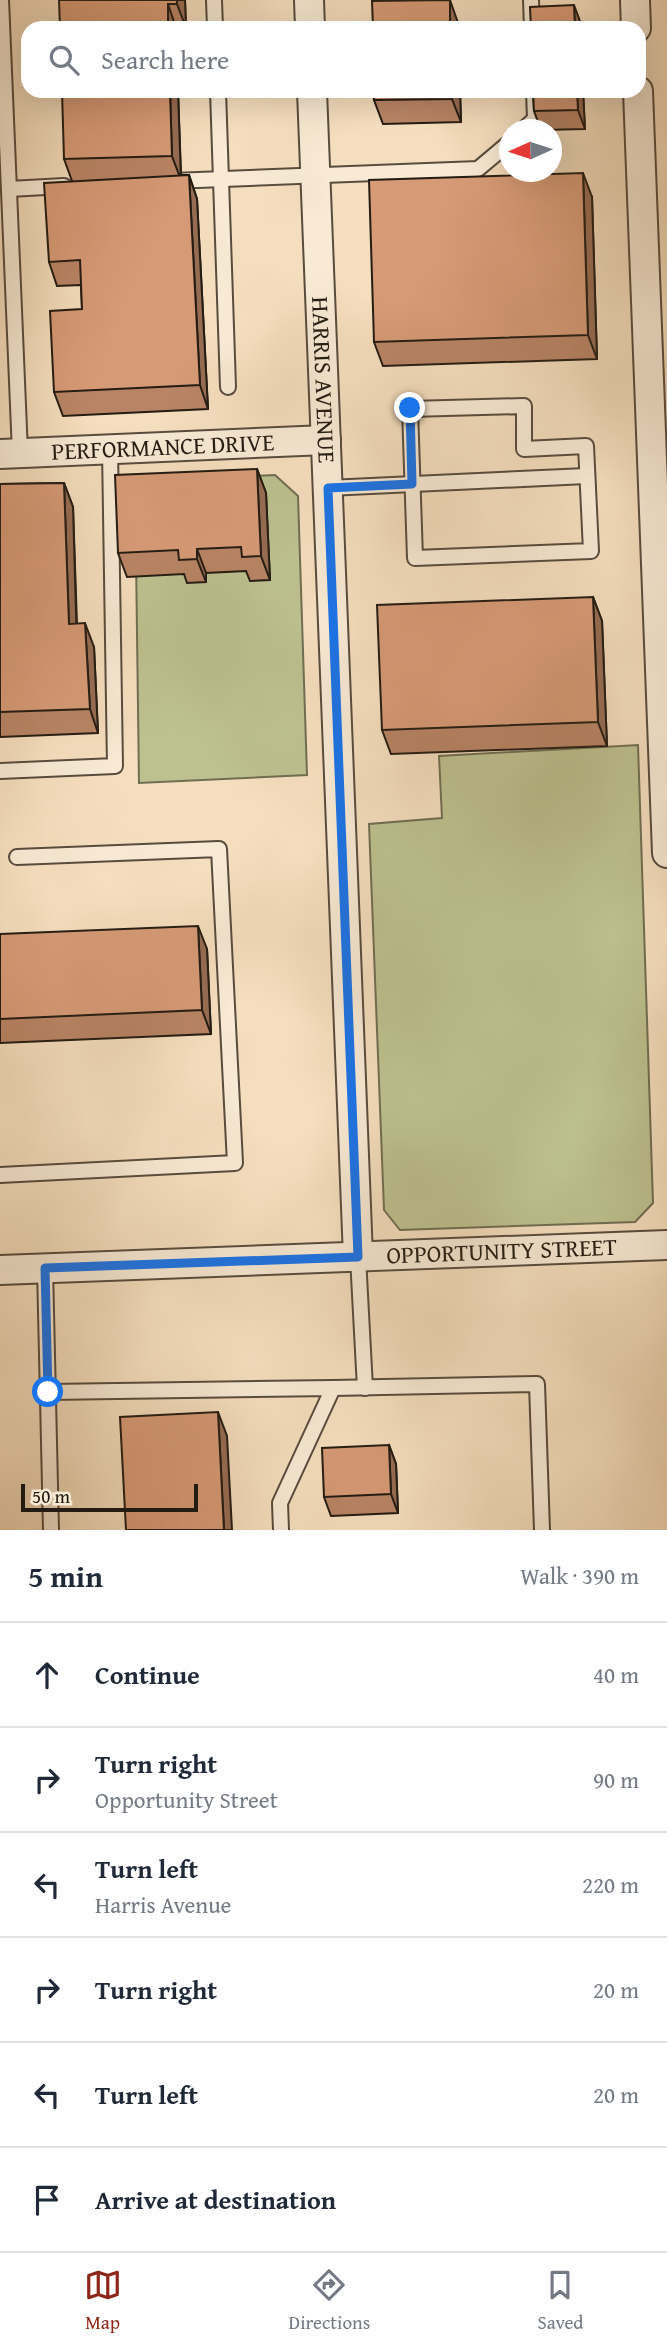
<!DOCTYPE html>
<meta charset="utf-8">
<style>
:root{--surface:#fff;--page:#f2f2f3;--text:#1f2937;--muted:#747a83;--line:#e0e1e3;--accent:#8f2418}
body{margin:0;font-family:"Gentium Book Plus",serif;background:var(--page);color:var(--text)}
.compass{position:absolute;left:499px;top:119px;width:63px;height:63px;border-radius:50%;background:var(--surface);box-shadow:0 7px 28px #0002;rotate:267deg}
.scale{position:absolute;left:21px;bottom:18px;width:177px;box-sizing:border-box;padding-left:7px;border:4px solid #241c13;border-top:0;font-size:19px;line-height:24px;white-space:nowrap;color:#241c13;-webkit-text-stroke:5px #f8ead5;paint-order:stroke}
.stop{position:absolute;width:21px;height:21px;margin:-16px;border:5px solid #1a73e8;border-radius:50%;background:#fff}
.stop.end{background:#1a73e8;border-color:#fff;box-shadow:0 2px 7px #0008}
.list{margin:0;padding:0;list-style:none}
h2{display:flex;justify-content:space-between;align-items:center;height:91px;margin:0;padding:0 28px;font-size:30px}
h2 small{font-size:23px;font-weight:400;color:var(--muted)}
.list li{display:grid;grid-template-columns:46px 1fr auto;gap:21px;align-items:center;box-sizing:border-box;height:105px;padding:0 28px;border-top:2px solid var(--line)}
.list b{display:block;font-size:26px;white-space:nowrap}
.list p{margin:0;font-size:23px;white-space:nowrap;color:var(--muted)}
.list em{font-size:23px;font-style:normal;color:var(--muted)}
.icon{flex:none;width:38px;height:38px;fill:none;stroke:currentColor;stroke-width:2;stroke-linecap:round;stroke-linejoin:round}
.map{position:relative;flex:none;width:667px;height:1530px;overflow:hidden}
.search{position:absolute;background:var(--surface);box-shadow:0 7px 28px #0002;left:21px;right:21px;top:21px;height:77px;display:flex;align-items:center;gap:18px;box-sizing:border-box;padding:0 24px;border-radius:21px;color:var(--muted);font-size:26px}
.sheet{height:721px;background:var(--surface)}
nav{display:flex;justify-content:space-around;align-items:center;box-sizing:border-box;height:98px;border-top:2px solid var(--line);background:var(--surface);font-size:19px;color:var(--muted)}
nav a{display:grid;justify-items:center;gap:4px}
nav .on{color:var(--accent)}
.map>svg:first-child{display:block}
</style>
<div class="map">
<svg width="667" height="1530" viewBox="0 0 667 1530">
<rect width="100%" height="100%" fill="#f5debe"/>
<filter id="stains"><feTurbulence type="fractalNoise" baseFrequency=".00286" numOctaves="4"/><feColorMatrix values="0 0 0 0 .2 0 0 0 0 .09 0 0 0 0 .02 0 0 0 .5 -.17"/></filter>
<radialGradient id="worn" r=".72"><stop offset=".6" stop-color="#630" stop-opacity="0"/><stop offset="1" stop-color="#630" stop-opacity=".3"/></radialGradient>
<g fill="#bdc190" stroke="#706e52" stroke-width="2">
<path d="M 275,475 L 298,496 L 307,775 L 139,783 L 135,482 Z"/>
<path d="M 638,745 L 653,1203 L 635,1222 L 400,1230 L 384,1210 L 369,824 L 442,818 L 439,756 Z"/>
</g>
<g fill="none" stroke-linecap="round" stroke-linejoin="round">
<g stroke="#584c3e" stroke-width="18">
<g id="lane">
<path d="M 1,0 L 20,453"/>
<path d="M 214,0 L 215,28"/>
<path d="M 531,0 L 532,28"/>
<path d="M 218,91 L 228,387"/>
<path d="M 523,130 L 535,119 L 534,91"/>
<path d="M 172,181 L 478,169 L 510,142"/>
<path d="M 9,189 L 64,186"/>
<path d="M 524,406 L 524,449 L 586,446 L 591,551 L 415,558 L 410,409 Z"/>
<path d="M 328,488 L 586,476"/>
<path d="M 0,771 L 115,766 L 110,449"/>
<path d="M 0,1175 L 235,1163 L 219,849 L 17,857"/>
<path d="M 358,1257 L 365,1388"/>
<path d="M 45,1268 L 51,1530"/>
<path d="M 333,1388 L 537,1384 L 542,1530"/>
<path d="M 48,1392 L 333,1388 L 280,1503 L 281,1530"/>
</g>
</g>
<g stroke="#584c3e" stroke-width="32">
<g id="street">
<path d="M 309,0 L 310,28"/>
<path d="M 635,0 L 636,28"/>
<path id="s1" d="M 312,91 L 358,1257"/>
<path d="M 638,91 L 667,853"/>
<path id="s2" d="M 0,454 L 326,440"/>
<path id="s3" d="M 0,1270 L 667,1245"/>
</g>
</g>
<use href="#lane" stroke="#f8ead5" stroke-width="14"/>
<use href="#street" stroke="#f8ead5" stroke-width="28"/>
</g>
<g fill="#b88465" stroke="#241c13" stroke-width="2">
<path d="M 185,0 L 186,28 L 60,28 Z"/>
<path d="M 178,91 L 181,175 L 189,175 L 197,199 L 208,409 L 63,416 L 54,392 L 82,309 L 81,285 L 57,286 L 49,262 L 72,181 L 64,159 Z"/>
<path d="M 460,91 L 461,122 L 383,124 L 374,100 Z"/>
<path d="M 533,91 L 583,91 L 585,129 L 541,130 L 534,111 Z"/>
<path d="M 592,197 L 597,359 L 383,366 L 374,342 Z"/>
<path d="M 257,469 L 266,493 L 270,580 L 250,581 L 246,571 L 206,573 L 206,582 L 187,583 L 184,574 L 127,577 L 118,553 Z"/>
<path d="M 64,483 L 73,507 L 77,624 L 94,647 L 98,733 L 0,737 L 0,484 Z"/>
<path d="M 593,597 L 602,621 L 607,746 L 391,754 L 382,730 Z"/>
<path d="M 0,934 L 207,949 L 211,1034 L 0,1043 Z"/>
<path d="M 389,1445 L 396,1464 L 398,1513 L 331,1516 L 324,1497 Z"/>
</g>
<g fill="#966c53" stroke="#241c13" stroke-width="2">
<path d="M 177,0 L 185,0 L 186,28 L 177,4 Z"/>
<path d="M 450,0 L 458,23 L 458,28 L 450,28 Z"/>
<path d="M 168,4 L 176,28 L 168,28 Z"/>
<path d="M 574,5 L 581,24 L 581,28 L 575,28 Z"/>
<path d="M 170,91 L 178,91 L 181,180 L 172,156 Z"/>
<path d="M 452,91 L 460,91 L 461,122 L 452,99 Z"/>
<path d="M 577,91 L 583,91 L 585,129 L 578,110 Z"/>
<path d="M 583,173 L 592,197 L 597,359 L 588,335 Z"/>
<path d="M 189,175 L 197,199 L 208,409 L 200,385 Z"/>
<path d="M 257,469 L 266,493 L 270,580 L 261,556 Z"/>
<path d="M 64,483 L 73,507 L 77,648 L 69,624 Z"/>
<path d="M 197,549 L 206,573 L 206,582 L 197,559 Z"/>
<path d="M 593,597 L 602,621 L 607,746 L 598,722 Z"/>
<path d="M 85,623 L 94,647 L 98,733 L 90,709 Z"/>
<path d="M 198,926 L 207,949 L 211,1034 L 202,1010 Z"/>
<path d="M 218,1412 L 227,1436 L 232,1530 L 224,1530 Z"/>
<path d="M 389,1445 L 396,1464 L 398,1513 L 391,1494 Z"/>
</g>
<g fill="#d69a76" stroke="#241c13" stroke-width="2">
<path d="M 59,0 L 177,0 L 177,4 L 168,4 L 168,28 L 60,28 Z"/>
<path d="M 450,0 L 450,28 L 373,28 L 372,1 Z"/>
<path d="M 574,5 L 575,28 L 531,28 L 530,7 Z"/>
<path d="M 62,91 L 170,91 L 172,156 L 64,159 Z"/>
<path d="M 374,91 L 452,91 L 452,99 L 374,100 Z"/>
<path d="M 533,91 L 577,91 L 578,110 L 534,111 Z"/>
<path d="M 583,173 L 588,335 L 374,342 L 369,180 Z"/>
<path d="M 189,175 L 200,385 L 54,392 L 50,311 L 82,309 L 80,260 L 49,262 L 44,183 Z"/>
<path d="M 257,469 L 261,556 L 242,557 L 241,547 L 197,549 L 197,559 L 179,560 L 178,550 L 118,553 L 115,475 Z"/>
<path d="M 64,483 L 69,624 L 85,623 L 90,709 L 0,712 L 0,484 Z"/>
<path d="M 593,597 L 598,722 L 382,730 L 377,605 Z"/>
<path d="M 198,926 L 202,1010 L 0,1019 L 0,934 Z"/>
<path d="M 218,1412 L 224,1530 L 126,1530 L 120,1417 Z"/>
<path d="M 389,1445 L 391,1494 L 324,1497 L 322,1448 Z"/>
</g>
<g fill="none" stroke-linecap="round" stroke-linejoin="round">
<path stroke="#1a73e8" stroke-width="9" d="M 48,1392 L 45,1268 L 358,1257 L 328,488 L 412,484 L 410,408"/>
</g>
<g text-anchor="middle" stroke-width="5" stroke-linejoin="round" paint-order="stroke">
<g font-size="24" fill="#241c13" stroke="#f8ead5">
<text dy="8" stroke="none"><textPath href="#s1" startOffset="289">HARRIS AVENUE</textPath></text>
<text dy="8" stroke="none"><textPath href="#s2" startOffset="163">PERFORMANCE DRIVE</textPath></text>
<text dy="8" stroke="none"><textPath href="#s3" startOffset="502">OPPORTUNITY STREET</textPath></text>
</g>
</g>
<rect width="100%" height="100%" filter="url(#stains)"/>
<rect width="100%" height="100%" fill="url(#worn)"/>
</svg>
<svg class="compass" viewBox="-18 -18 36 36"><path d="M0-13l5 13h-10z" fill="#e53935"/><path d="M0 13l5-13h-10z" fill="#747a83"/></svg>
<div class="scale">50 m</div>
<div class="stop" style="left:48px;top:1392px"></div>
<div class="stop end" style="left:410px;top:408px"></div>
<div class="search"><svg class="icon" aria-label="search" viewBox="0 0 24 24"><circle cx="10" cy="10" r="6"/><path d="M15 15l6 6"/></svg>Search here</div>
</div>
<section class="sheet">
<h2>5 min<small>Walk · 390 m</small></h2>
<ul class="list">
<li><svg class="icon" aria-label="ahead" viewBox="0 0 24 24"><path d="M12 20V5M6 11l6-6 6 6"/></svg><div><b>Continue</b></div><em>40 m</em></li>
<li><svg class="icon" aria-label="right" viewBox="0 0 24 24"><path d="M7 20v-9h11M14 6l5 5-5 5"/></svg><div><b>Turn right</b><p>Opportunity Street</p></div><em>90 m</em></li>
<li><svg class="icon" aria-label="left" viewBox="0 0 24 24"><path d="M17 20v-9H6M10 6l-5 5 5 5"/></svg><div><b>Turn left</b><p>Harris Avenue</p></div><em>220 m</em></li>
<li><svg class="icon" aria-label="right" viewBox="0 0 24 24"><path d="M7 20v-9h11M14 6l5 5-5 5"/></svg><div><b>Turn right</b></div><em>20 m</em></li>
<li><svg class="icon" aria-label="left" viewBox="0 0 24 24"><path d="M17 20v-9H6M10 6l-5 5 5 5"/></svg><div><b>Turn left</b></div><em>20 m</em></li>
<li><svg class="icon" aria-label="arrive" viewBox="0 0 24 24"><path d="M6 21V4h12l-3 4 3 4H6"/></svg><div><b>Arrive at destination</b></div></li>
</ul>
</section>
<nav>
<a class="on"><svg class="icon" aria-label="map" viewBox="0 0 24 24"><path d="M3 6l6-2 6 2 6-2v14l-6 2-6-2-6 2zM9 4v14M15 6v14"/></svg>Map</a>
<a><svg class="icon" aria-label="directions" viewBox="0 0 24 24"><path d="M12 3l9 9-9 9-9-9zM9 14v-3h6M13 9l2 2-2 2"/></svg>Directions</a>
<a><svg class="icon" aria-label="saved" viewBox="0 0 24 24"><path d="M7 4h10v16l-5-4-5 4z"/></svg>Saved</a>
</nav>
